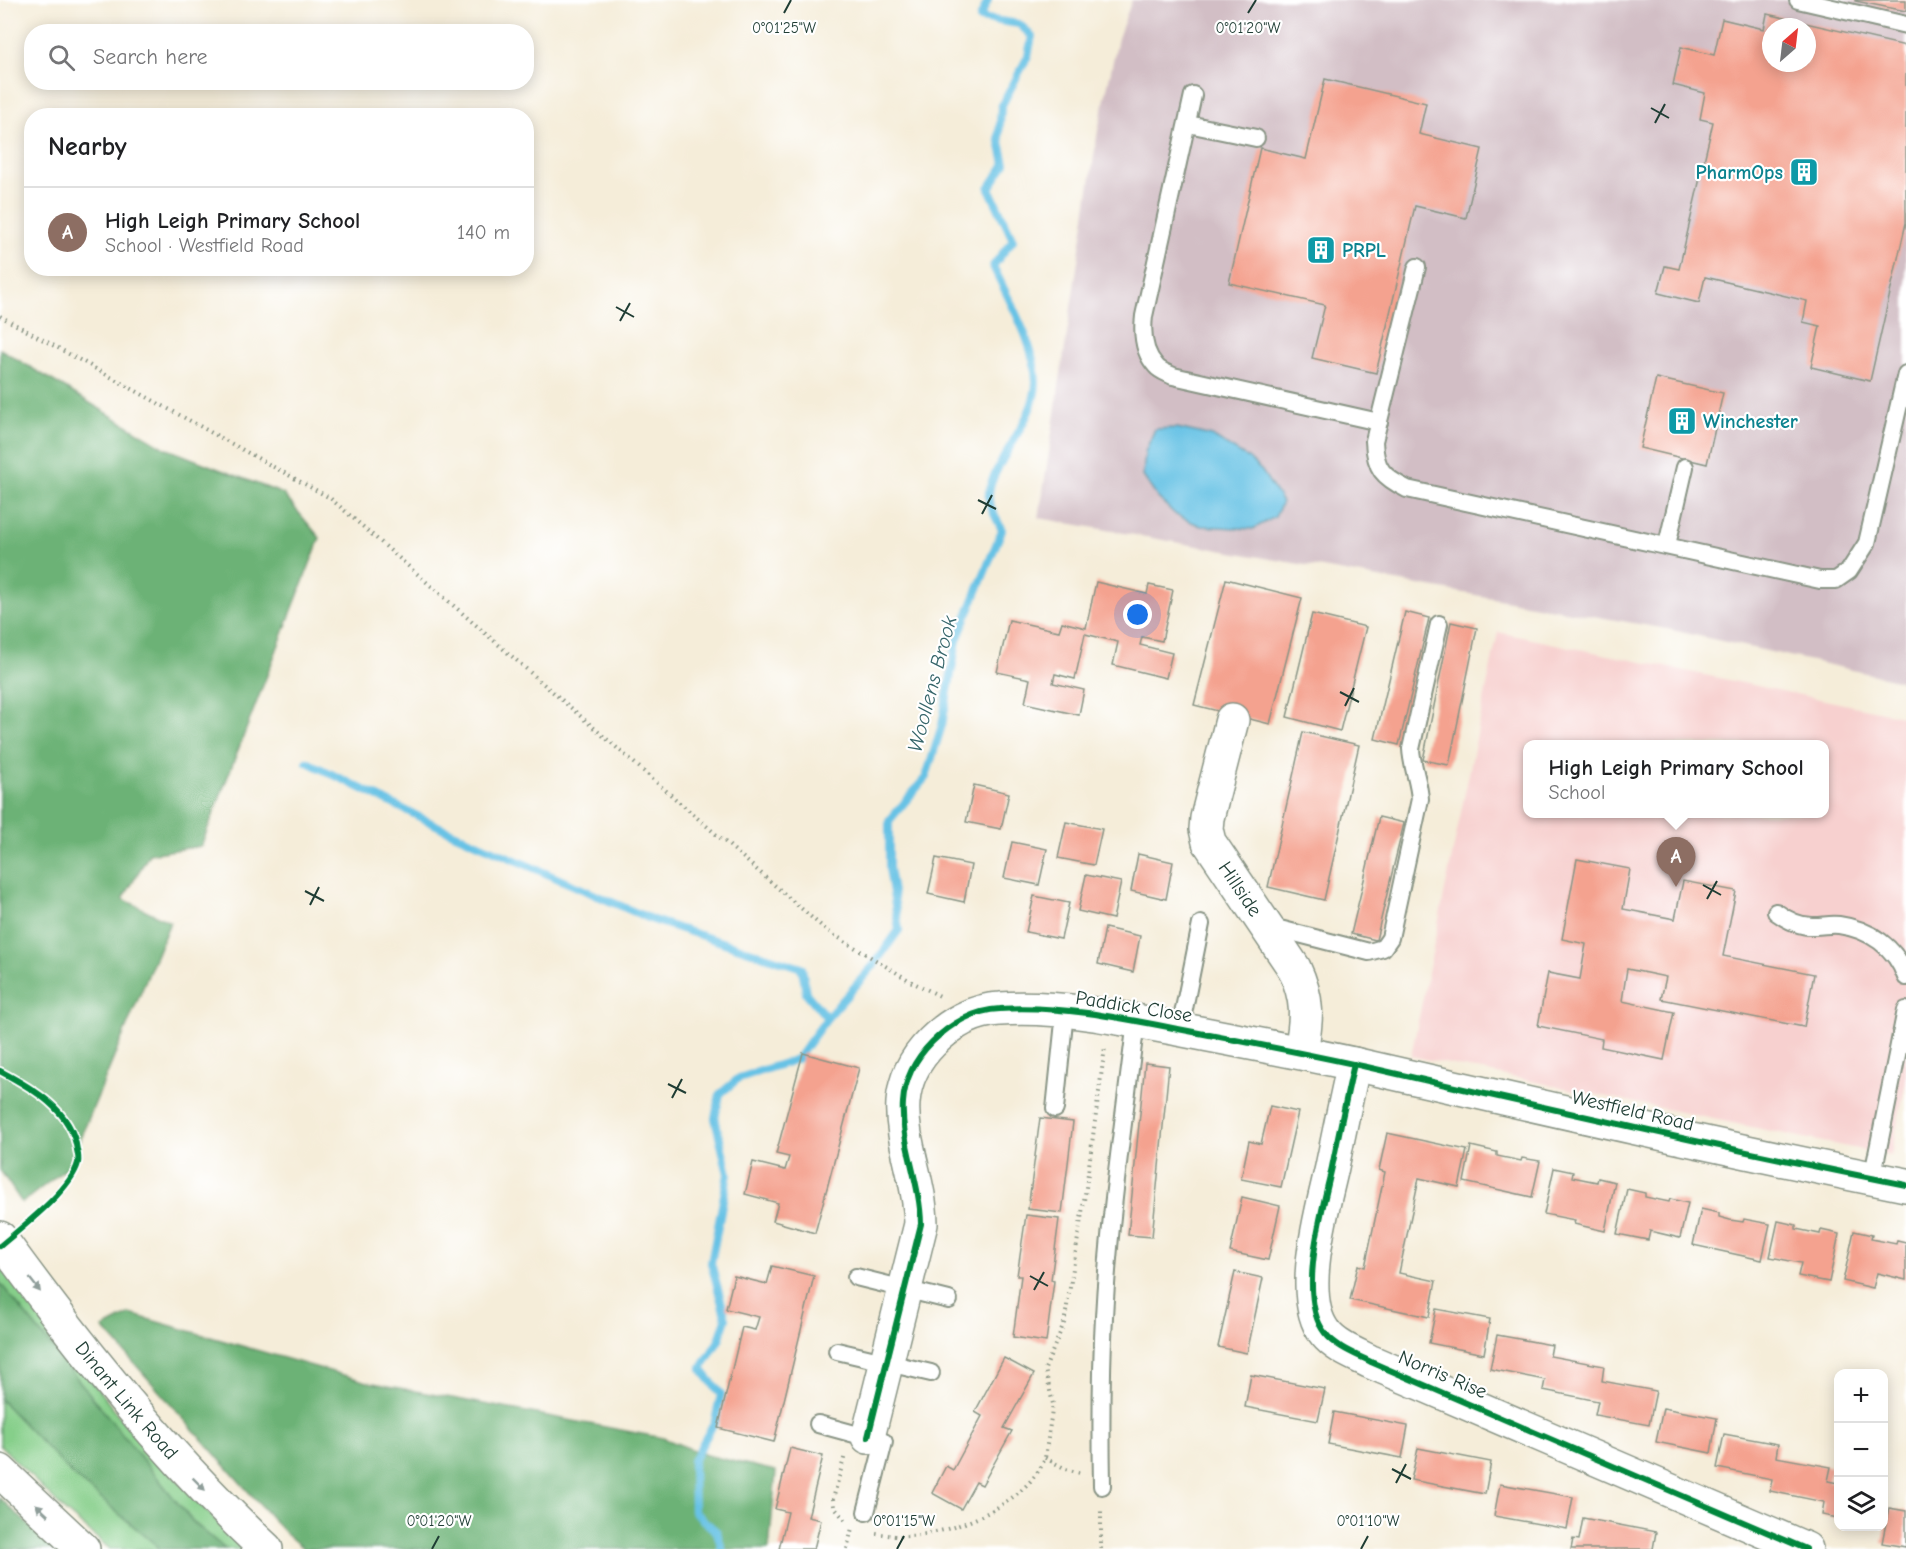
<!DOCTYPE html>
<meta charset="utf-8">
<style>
:root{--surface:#fff;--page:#f6f6f6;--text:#202124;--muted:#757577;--line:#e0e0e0;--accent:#1a73e8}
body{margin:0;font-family:"Comic Neue",sans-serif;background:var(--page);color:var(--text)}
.controls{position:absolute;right:18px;bottom:18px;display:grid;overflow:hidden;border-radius:12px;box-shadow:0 3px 15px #0003}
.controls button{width:54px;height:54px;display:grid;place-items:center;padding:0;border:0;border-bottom:2px solid var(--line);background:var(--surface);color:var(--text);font:30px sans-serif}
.compass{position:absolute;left:1762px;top:18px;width:54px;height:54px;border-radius:50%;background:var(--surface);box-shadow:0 3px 15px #0003;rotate:28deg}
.you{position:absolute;left:1138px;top:615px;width:21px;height:21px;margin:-15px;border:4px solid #fff;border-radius:50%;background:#1a73e8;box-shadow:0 0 0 9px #1a73e833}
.badge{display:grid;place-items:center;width:39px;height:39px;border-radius:50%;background:var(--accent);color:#fff;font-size:20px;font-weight:700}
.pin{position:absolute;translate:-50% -50px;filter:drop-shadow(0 2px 3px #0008)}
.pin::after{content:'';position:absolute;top:32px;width:21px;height:18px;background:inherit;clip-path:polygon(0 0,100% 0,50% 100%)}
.popup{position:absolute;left:1523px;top:740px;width:306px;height:78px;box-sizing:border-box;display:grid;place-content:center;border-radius:12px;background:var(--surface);filter:drop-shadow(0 2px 4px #0005);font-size:20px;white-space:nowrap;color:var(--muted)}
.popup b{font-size:22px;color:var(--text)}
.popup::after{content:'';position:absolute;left:50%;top:100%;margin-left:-12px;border:12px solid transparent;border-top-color:var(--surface)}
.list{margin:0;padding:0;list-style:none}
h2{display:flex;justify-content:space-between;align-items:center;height:78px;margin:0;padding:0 24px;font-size:26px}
h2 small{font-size:20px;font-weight:400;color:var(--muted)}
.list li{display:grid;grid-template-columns:39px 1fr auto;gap:18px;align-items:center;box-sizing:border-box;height:90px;padding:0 24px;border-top:2px solid var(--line)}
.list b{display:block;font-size:22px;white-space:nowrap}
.list p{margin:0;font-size:20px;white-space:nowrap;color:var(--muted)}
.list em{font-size:20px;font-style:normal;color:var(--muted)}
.icon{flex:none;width:33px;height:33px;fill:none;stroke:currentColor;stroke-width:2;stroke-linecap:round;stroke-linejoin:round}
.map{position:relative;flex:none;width:1906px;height:1549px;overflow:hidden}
.search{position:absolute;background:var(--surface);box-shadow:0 3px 15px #0003;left:24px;top:24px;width:510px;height:66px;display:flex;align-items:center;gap:15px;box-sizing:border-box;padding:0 21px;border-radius:24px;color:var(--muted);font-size:22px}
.panel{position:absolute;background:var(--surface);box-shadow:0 3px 15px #0003;left:24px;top:108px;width:510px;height:168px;border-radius:24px}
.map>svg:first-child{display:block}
</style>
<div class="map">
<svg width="1906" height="1549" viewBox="0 0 1906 1549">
<rect width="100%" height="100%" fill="#fff"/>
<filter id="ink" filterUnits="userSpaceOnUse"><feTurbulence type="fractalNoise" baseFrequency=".0167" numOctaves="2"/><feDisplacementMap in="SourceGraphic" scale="12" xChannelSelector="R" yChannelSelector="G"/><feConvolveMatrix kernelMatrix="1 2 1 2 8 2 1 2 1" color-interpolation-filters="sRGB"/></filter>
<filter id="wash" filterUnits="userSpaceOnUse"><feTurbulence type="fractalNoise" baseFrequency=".008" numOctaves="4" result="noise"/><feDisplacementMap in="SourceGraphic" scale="24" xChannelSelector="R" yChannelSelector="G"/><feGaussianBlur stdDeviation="1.35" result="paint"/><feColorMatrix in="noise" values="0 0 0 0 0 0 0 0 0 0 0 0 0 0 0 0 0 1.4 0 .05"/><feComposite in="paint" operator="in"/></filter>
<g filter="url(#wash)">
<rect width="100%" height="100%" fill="#f5edd9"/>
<path fill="#f7d0cf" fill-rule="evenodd" d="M 1498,632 L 1906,717 L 1906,1081 L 1891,1156 L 1411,1056 ZM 1528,744 L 1824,744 L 1824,814 L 1528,814 Z"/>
<path fill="#d2bec5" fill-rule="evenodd" d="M 1132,0 L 1906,0 L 1906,682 L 1667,629 L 1039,518 L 1098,130 L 1118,38 ZM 1771,27 L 1807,27 L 1807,63 L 1771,63 Z"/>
<g fill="#86cf8a" stroke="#52865f" stroke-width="1.5">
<path d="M 0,1266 L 131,1431 L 243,1549 L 225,1549 L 193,1522 L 0,1283 Z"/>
<path d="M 0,1399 L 74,1476 L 161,1549 L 110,1549 L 65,1511 L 0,1445 Z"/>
</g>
<g fill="#6cb276" stroke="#467855" stroke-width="1.5">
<path d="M 0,349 L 165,448 L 283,494 L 320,538 L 201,846 L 149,854 L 123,899 L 170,922 L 69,1166 L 22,1203 L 0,1170 Z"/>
<path d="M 0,1283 L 193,1522 L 225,1549 L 161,1549 L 74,1476 L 0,1399 Z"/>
<path d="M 130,1314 L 368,1382 L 663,1438 L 706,1455 L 776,1471 L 769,1549 L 304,1549 L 285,1533 L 103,1328 Z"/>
<path d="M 0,1498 L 54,1549 L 0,1549 Z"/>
</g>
<path fill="#67c2e5" stroke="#43808c" stroke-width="1.5" d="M 1177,428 L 1212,436 L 1248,458 L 1262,471 L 1282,502 L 1275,517 L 1253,529 L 1201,526 L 1176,515 L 1157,497 L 1143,476 L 1145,452 L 1155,429 Z"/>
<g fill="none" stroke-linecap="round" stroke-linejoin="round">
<g stroke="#67c2e5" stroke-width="8">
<path d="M 307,762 L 442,828 L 653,920 L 802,968 L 806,993 L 827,1018"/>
<path d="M 722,1549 L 717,1532 L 694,1512 L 693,1461 L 715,1421 L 721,1394 L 701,1369 L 719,1340 L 726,1319 L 711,1263 L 728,1174 L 715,1118 L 720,1094 L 739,1078 L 797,1059 L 827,1018 L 873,966 L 899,930 L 889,868 L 889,821 L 926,777 L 942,725 L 957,640 L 1002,530 C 998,521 991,510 989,501 C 984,471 1036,423 1036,382 C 1035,343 1009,301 993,266 L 1013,240 L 989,188 L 1005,164 L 999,137 L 1001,107 L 1028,56 L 1032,36 L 1019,24 L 980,18 L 988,0"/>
</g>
</g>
<g id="blocks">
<g fill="#f4a28f" fill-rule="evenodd">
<path d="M 1855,0 L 1906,0 L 1906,11 L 1855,1 Z"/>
<path d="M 1767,14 L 1906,46 L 1906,223 L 1870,381 L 1811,367 L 1820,326 L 1803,322 L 1807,301 L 1705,277 L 1699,303 L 1658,293 L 1665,266 L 1679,269 L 1713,122 L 1700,119 L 1705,93 L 1673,85 L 1681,47 L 1714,55 L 1722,19 L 1764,29 ZM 1771,27 L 1807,27 L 1807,63 L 1771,63 Z"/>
<path d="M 1325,79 L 1426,103 L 1419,134 L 1482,149 L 1466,218 L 1415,206 L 1376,373 L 1312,358 L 1325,305 L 1229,283 L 1260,148 L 1306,159 Z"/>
<path d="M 1656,378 L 1723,393 L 1707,464 L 1640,448 Z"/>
<path d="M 1226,579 L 1302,598 L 1270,724 L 1194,705 Z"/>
<path d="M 1096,582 L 1147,594 L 1149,585 L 1173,590 L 1162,641 L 1142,637 L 1140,645 L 1172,653 L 1166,678 L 1113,665 L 1118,642 L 1085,634 L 1075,679 L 1055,674 L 1053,683 L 1084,690 L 1079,715 L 1025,703 L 1030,679 L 997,672 L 1009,620 L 1059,631 L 1062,622 L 1086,628 Z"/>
<path d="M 1405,612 L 1429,618 L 1399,745 L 1375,739 Z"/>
<path d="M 1312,614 L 1366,627 L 1340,731 L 1287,717 Z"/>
<path d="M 1451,622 L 1477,628 L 1449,765 L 1423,760 Z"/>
<path d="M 1303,732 L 1359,745 L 1324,900 L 1268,887 Z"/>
<path d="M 974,785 L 1009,793 L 1001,829 L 966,822 Z"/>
<path d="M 1379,817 L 1404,823 L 1376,940 L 1351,934 Z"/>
<path d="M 1066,822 L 1102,829 L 1094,865 L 1058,858 Z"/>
<path d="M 1012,842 L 1047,849 L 1039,885 L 1004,878 Z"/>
<path d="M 1138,854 L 1173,862 L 1166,899 L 1131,891 Z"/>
<path d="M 936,858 L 971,865 L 964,902 L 928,894 Z"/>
<path d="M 1577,859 L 1630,869 L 1623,909 L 1675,919 L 1683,881 L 1736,891 L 1723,956 L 1814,974 L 1804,1027 L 1661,999 L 1666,977 L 1627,969 L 1622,1001 L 1674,1012 L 1664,1060 L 1601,1047 L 1602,1039 L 1538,1026 L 1548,973 L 1580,979 L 1586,944 L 1562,939 Z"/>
<path d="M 1086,875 L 1121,882 L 1113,919 L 1078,911 Z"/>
<path d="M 1034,896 L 1069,903 L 1061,939 L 1026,932 Z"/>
<path d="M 1105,928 L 1140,936 L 1133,972 L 1098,964 Z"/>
<path d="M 803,1053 L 859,1068 L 815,1233 L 773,1221 L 778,1203 L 745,1194 L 753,1162 L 785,1170 L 789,1157 L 776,1154 Z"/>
<path d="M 1145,1063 L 1169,1066 L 1152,1237 L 1128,1235 Z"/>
<path d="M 1270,1106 L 1298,1112 L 1281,1187 L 1241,1179 L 1249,1141 L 1261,1144 Z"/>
<path d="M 1040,1118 L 1073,1122 L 1062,1213 L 1028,1209 Z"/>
<path d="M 1387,1133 L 1467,1150 L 1459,1187 L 1419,1178 L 1399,1273 L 1436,1281 L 1429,1317 L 1350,1300 L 1358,1265 L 1365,1267 L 1385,1172 L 1379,1170 Z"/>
<path d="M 1471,1146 L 1497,1152 L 1497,1156 L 1521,1161 L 1522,1158 L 1540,1161 L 1532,1197 L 1464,1182 Z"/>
<path d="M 1554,1168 L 1573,1172 L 1572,1177 L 1597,1182 L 1598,1178 L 1615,1182 L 1605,1231 L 1574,1224 L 1575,1220 L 1544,1214 Z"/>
<path d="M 1627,1189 L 1645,1193 L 1645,1197 L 1669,1202 L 1670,1199 L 1688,1203 L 1680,1238 L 1650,1231 L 1648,1240 L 1617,1234 Z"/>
<path d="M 1242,1197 L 1280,1206 L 1268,1260 L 1230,1252 Z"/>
<path d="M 1701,1209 L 1719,1213 L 1719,1217 L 1730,1220 L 1743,1222 L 1744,1219 L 1770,1224 L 1762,1260 L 1693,1245 Z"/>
<path d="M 1026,1215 L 1059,1219 L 1051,1280 L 1054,1281 L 1046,1342 L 1013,1337 L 1021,1276 L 1017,1276 Z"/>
<path d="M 1778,1221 L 1796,1225 L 1796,1229 L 1820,1234 L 1821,1230 L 1839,1234 L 1829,1282 L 1798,1276 L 1801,1263 L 1770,1257 Z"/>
<path d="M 1854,1231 L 1872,1235 L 1871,1239 L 1896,1244 L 1897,1241 L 1906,1243 L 1906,1280 L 1877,1273 L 1873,1288 L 1843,1281 Z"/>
<path d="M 772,1266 L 814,1276 L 774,1442 L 718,1428 L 742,1327 L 755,1330 L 759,1317 L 726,1309 L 734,1276 L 767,1284 Z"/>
<path d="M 1235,1272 L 1263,1278 L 1247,1353 L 1218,1347 Z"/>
<path d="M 1436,1309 L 1490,1319 L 1484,1354 L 1429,1343 Z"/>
<path d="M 1497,1335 L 1552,1345 L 1550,1356 L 1604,1366 L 1602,1381 L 1656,1391 L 1649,1425 L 1595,1415 L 1598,1401 L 1543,1390 L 1545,1380 L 1490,1369 Z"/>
<path d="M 1004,1358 L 1034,1374 L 1004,1428 L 1012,1431 L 982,1485 L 976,1482 L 961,1509 L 932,1493 L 946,1466 L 953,1470 L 982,1416 L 975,1412 Z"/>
<path d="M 1251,1375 L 1325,1389 L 1318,1421 L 1245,1407 Z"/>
<path d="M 1663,1408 L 1717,1418 L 1711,1453 L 1656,1442 Z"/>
<path d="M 1334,1412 L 1408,1426 L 1402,1458 L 1328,1444 Z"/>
<path d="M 1724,1434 L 1778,1444 L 1776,1457 L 1831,1467 L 1828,1481 L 1838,1483 L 1838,1518 L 1822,1515 L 1824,1502 L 1770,1491 L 1772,1479 L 1717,1468 Z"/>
<path d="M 790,1448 L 823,1456 L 808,1517 L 821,1520 L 814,1549 L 779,1549 L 788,1512 L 775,1509 Z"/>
<path d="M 1418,1448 L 1491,1462 L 1485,1494 L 1411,1480 Z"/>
<path d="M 1500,1484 L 1573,1497 L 1567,1529 L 1494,1516 Z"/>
<path d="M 1889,1508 L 1906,1511 L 1906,1547 L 1882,1543 Z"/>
<path d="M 1583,1518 L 1656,1532 L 1653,1549 L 1571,1549 L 1573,1539 L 1579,1540 Z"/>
</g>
</g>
</g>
<g filter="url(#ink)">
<use href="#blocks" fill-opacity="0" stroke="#8a9586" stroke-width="1.5"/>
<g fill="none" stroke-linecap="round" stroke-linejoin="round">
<g stroke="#8a9586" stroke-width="20">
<g id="lane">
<path d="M 1798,0 L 1906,25"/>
<path d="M 1193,95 L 1144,316 C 1142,333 1144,353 1156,366 C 1160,371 1167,373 1173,376 L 1379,422"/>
<path d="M 1188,124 L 1256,138"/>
<path d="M 1417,267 L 1374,441 C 1375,469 1383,477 1407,489 L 1820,580 L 1836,580 L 1849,571 L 1867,543 L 1906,374"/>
<path d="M 1667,545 L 1685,467"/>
<path d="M 1776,912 C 1787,920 1801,927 1815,926 C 1823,926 1830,924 1839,925 C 1869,929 1896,947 1906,977"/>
<path d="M 1268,926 L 1369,952 L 1383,948 L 1390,938 L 1420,799 C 1419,782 1412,767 1411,749 L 1439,624"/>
<path d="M 1180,1029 L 1201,924"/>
<path d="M 1055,1109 L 1065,1012"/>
<path d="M 1872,1179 L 1906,1010"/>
<path d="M 856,1277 L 949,1300"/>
<path d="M 837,1351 L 931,1373"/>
<path d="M 818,1424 L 884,1442 L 866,1512"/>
<path d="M 1102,1486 C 1101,1430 1101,1373 1104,1317 C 1109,1218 1124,1119 1136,1021"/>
</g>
</g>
<g stroke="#8a9586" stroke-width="36">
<g id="street">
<path id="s1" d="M 1232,720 L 1207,818 L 1206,829 L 1209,842 L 1294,968 C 1309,1000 1307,1018 1301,1052"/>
<path d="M 1354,1064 C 1346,1098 1339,1133 1332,1167 C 1323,1208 1296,1297 1325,1333 C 1336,1347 1355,1354 1371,1362 L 1806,1549"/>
<path d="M 868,1437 L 921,1224 C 920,1159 874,1100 932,1042 C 950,1024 974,1010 1000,1009 C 1058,1005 1122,1018 1178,1029 C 1241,1041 1304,1053 1367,1067 C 1546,1108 1726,1149 1906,1185"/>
</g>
</g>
<g stroke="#8a9586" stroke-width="36">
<g id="primary">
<path id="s2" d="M 0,1238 C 80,1348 166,1456 266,1549"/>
<path d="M 0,1471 L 83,1549"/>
</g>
</g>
<g stroke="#8a9586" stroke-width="4" stroke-dasharray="1.5 4.5" stroke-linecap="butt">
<path d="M 0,316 L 330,498 L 826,930 L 912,982 L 940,996"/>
<path d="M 1045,1458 L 1066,1469 L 1080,1473"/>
<path d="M 845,1520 L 834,1507 L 833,1499 L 845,1455"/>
<path d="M 876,1533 C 887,1535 897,1537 908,1536 C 953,1534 1028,1503 1045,1458 L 1053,1404 L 1045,1369 L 1064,1323 L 1066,1312 L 1086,1188 L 1105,1047"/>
<path d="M 847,1549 L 852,1528"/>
<path d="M 1101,1549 L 1101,1508"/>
</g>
<use href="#lane" stroke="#fff" stroke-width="16"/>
<use href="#street" stroke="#fff" stroke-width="33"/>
<use href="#primary" stroke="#fff" stroke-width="33"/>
<g stroke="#fff" stroke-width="10">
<g id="cycleway">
<path d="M 1354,1064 C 1346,1098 1339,1133 1332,1167 C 1323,1208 1296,1297 1325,1333 C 1336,1347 1355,1354 1371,1362 L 1806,1549"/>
<path d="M 0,1071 C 32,1088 72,1110 77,1150 C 78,1154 79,1159 78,1163 C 71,1190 21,1228 0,1246"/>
<path d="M 868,1437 L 921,1224 C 920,1159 874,1100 932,1042 C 950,1024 974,1010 1000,1009 C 1058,1005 1122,1018 1178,1029 C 1241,1041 1304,1053 1367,1067 C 1546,1108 1726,1149 1906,1185"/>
</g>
</g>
<use href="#cycleway" stroke="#00873e" stroke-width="6"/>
</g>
<defs><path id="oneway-solid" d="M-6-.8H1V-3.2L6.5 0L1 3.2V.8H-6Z" transform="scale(1.5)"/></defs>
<g fill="#8f9e9a">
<use href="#oneway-solid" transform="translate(35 1285) rotate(52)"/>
<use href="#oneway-solid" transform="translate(199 1484) rotate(45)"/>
<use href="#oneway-solid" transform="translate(42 1510) rotate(-137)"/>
</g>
</g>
<path fill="none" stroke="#1f3d34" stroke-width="2" d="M 784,13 L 791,0M 1248,13 L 1256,0M 1651,108 L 1669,118M 1655,123 L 1665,104M 616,307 L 634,317M 620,321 L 630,303M 978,500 L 996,509M 982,514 L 992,495M 1340,692 L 1359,702M 1345,706 L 1354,688M 1703,885 L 1721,895M 305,891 L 324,901M 1707,899 L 1717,881M 310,905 L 319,887M 668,1084 L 686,1093M 672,1098 L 682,1079M 1030,1276 L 1048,1286M 1034,1290 L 1044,1272M 1392,1469 L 1411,1479M 1396,1483 L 1406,1464M 432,1549 L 439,1536M 897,1549 L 904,1536M 1361,1549 L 1368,1536"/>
<defs>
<g id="building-square" transform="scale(1.5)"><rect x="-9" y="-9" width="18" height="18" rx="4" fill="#0f9aa8" stroke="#fff"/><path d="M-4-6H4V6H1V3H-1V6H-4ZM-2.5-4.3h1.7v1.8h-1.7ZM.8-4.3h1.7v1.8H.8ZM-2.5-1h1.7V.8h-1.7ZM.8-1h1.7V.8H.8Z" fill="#fff"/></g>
</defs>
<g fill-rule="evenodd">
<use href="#building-square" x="1804" y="172"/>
<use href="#building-square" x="1321" y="250"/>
<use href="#building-square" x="1682" y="421"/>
</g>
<g text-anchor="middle" stroke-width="4.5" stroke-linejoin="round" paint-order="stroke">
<g font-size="20" font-weight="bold" fill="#0d838f" stroke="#fff" text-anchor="start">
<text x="1783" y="179" text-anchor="end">PharmOps</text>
<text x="1342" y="257">PRPL</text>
<text x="1703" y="428">Winchester</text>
</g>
<g font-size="20" fill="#1f3d34" stroke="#fff">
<text dy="7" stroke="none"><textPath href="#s1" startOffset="182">Hillside</textPath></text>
<text transform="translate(1134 1006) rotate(9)" y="7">Paddick Close</text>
<text transform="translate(1633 1110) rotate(13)" y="7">Westfield Road</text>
<text transform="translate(1443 1374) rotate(23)" y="7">Norris Rise</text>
<text dy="7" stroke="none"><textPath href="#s2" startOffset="206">Dinant Link Road</textPath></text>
</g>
<g font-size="21" font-style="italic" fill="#356569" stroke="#fff">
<text transform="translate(932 684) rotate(-75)" y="7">Woollens Brook</text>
</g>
</g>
<g font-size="15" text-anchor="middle" fill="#1f3d34" stroke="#fff" stroke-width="4.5" stroke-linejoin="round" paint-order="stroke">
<text x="784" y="33">0°01'25"W</text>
<text x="1248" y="33">0°01'20"W</text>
<text x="439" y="1526">0°01'20"W</text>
<text x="904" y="1526">0°01'15"W</text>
<text x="1368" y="1526">0°01'10"W</text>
</g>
</svg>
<div class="controls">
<button>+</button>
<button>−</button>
<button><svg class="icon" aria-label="layers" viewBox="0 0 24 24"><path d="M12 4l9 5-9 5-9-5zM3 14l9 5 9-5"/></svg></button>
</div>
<svg class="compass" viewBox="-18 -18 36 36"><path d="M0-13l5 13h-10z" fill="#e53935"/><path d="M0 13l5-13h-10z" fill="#757577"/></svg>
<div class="you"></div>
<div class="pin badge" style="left:1676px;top:887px;background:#8d6e63">A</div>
<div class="popup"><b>High Leigh Primary School</b>School</div>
<div class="search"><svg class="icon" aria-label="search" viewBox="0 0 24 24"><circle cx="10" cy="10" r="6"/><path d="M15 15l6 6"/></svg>Search here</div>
<section class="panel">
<h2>Nearby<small></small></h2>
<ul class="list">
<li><span class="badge" style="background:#8d6e63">A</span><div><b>High Leigh Primary School</b><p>School · Westfield Road</p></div><em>140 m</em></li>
</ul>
</section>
</div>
